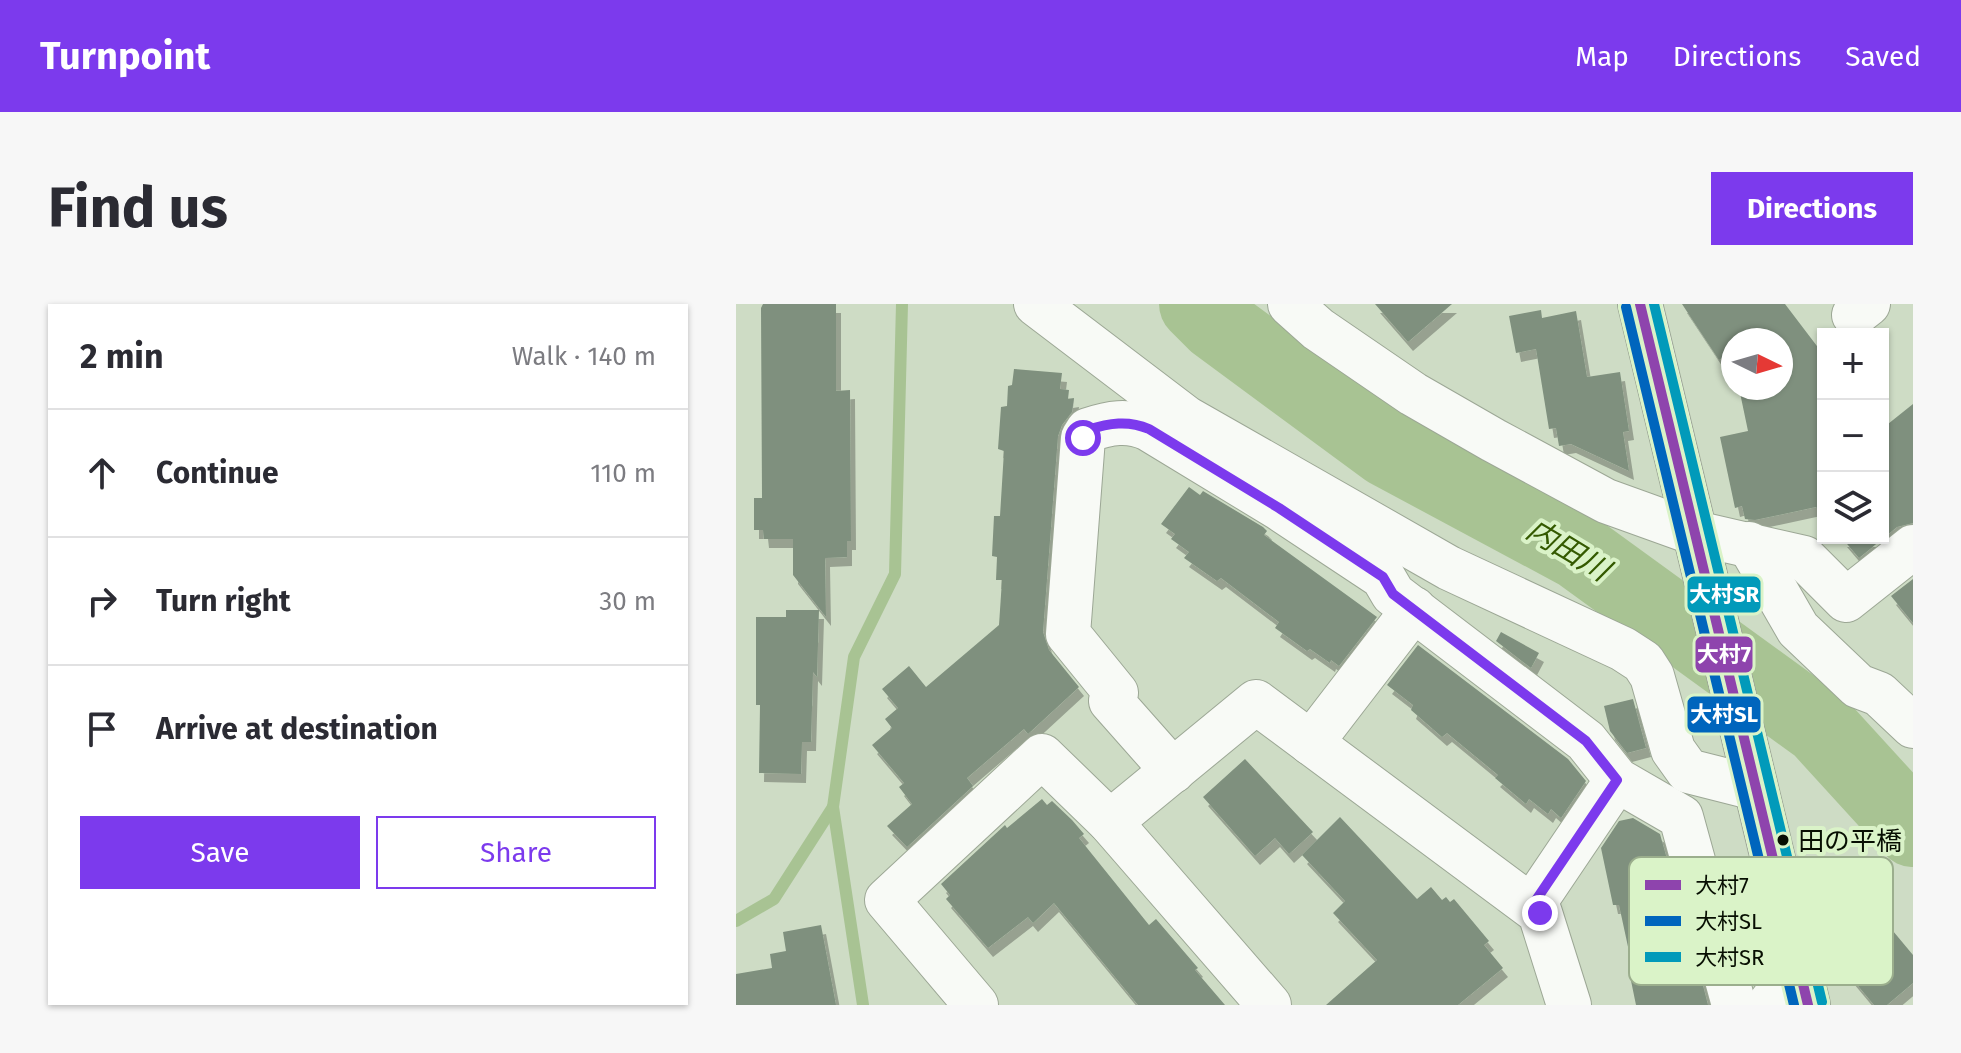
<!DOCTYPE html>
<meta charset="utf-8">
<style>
:root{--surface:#fff;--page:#f7f7f7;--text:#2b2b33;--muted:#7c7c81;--line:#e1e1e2;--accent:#7c3aed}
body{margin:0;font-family:"Fira Sans","Noto Sans JP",sans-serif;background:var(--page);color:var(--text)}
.controls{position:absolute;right:24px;top:24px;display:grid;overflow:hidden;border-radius:0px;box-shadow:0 2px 6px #0004}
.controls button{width:72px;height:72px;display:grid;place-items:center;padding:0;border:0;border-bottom:2px solid var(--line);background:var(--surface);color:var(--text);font:40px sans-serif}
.compass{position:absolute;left:985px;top:24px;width:72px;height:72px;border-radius:50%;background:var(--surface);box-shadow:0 2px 6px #0004;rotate:95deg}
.stop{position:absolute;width:24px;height:24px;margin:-18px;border:6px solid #7c3aed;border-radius:50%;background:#fff}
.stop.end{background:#7c3aed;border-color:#fff;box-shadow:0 2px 8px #0008}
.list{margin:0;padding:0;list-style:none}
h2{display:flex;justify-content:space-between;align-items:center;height:104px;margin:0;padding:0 32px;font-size:34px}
h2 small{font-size:26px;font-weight:400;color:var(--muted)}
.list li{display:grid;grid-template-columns:52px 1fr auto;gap:24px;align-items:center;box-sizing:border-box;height:128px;padding:0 32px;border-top:2px solid var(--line)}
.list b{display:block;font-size:30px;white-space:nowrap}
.list em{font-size:26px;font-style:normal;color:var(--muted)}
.actions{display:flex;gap:16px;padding:24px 32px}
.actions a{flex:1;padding:18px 0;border:2px solid var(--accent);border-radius:0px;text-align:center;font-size:28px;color:var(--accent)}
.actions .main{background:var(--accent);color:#fff}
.icon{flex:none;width:44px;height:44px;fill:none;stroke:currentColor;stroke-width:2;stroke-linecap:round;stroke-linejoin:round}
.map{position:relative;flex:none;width:1177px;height:701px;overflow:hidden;border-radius:0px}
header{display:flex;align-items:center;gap:48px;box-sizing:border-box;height:112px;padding:0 40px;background:var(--accent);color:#fff}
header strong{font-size:38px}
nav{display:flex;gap:44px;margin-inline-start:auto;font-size:28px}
.intro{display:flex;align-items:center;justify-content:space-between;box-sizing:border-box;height:192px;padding:0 48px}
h1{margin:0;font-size:56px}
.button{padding:20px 36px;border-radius:0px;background:var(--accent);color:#fff;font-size:28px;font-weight:700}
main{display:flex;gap:48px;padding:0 48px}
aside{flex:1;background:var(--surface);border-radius:0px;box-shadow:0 2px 6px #0004}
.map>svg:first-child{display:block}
</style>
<header>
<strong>Turnpoint</strong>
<nav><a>Map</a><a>Directions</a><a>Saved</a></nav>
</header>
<div class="intro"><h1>Find us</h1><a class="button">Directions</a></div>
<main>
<aside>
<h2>2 min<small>Walk · 140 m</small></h2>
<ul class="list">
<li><svg class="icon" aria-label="ahead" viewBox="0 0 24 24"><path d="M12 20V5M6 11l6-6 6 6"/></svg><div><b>Continue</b></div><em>110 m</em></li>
<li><svg class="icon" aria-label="right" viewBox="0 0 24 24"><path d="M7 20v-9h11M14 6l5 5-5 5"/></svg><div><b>Turn right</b></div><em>30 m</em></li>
<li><svg class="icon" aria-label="arrive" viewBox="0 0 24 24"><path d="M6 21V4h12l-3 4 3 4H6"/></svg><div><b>Arrive at destination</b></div></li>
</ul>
<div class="actions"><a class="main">Save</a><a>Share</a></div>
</aside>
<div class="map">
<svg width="1177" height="701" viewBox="0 0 1177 701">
<defs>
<filter id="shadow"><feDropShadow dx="5" dy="9" stdDeviation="0" flood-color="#0004"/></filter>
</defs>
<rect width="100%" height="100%" fill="#cedcc5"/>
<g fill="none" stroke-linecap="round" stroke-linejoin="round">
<g stroke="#a8c393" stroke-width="12">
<path d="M 0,617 L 38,595 L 97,503"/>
<path d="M 127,701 L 97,503 L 118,353 L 159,270 L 166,0"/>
</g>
<path stroke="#a8c393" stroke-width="76" d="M 461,0 L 480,19 L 651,145 L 843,248 L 1084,423 L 1177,525"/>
</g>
<g fill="#7f907e" filter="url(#shadow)">
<path d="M 27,0 L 100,0 L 100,87 L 114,86 L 115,237 L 111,237 L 111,253 L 89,254 L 90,313 L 57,271 L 57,235 L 28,235 L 27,226 L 18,226 L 18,194 L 26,194 L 25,4 Z"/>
<path d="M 639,0 L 716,0 L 672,38 Z"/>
<path d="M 946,0 L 1049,0 L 1087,50 L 1087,211 L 1080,203 L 1019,216 L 1009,215 L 1006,202 L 999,204 L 984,133 L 1012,127 L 1003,84 L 1045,84 L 1045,36 L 997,36 L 997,58 L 995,48 L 983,56 Z"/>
<path d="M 805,6 L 806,14 L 840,7 L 851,73 L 884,68 L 893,127 L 887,128 L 893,167 L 835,140 L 823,142 L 820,124 L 813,125 L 800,45 L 780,49 L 773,12 Z"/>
<path d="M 278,65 L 326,69 L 324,85 L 333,86 L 332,95 L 338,94 L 336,108 L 326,121 L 322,132 L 307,328 L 313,346 L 343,383 L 292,430 L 288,425 L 231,474 L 237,482 L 171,543 L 151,522 L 176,500 L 163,483 L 168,479 L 136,441 L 156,424 L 149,415 L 162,404 L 146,385 L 173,362 L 190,383 L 263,321 L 266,276 L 260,276 L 261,253 L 256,252 L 258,212 L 264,212 L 268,147 L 262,145 L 265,103 L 271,102 L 272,82 L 276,81 Z"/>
<path d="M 1177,100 L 1177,219 L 1161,223 L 1123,254 L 1106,234 L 1147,234 L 1147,124 Z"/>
<path d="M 453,183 L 464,191 L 467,187 L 527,223 L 531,227 L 528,231 L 641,313 L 603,362 L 595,356 L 594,359 L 574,345 L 571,347 L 539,324 L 543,318 L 485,274 L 481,277 L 448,254 L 453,248 L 435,235 L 439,230 L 425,220 Z"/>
<path d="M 1177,275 L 1177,319 L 1155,292 Z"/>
<path d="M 50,306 L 83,306 L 81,373 L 77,368 L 75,438 L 66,438 L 65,470 L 23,469 L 24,401 L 20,401 L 20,313 L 50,313 Z"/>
<path d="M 765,328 L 803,349 L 795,364 L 760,337 Z"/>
<path d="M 682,341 L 832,455 L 850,477 L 825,514 L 815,505 L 812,510 L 793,495 L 790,500 L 759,474 L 762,471 L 711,429 L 706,433 L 675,406 L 677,401 L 651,381 Z"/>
<path d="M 897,395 L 910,444 L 891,449 L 874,427 L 868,402 Z"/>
<path d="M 509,455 L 577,528 L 553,550 L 539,534 L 519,552 L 467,493 Z"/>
<path d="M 306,495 L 311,501 L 316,497 L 336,516 L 348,530 L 343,534 L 413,621 L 420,615 L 462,664 L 459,666 L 489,701 L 402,701 L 318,599 L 297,619 L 292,613 L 252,644 L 210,595 L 214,591 L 205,580 L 269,521 L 271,524 Z"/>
<path d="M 604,513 L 681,595 L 695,583 L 706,596 L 710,593 L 714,598 L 718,595 L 753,637 L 748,641 L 767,664 L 722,701 L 590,701 L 641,656 L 597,609 L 609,597 L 566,551 Z"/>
<path d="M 897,514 L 924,530 L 936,573 L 932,581 L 933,592 L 950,652 L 956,662 L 963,666 L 972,701 L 900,701 L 893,667 L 897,666 L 883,601 L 877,601 L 865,544 L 883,517 Z"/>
<path d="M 1137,603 L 1177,651 L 1177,679 L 1151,701 L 1138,701 L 1113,671 L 1126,660 L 1114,646 L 1119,642 L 1106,627 Z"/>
<path d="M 85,621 L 100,701 L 0,701 L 0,670 L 36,664 L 34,650 L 50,647 L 47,628 Z"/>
</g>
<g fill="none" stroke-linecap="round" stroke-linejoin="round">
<g stroke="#9ca795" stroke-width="46">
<g id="minor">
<path d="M 300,0 L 450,114 L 713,264 L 887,345 L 907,358 L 916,372 L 937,446 L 952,467 L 1019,484"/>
<path d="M 554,0 L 582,25 L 677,90 L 757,136 L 870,197 L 959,229 L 1068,254 L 1110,296 L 1177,243"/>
<path d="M 904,0 L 1072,701"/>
<path d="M 1118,11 L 1132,0"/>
<path d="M 1013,240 L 1062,325 L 1122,382 L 1143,390 L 1177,422"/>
<path d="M 575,439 L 678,305"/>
<path d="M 437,467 L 375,397 L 380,389 L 332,330 L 347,134 L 352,126 C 373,119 392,115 413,125 L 543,204 L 647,273 L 657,290 L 850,437 L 881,476 L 945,513 L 964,582 L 957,585 L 974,645 L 982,643 L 998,701"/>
<path d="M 374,518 L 520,398 L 804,609 L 833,701"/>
<path d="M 796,602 L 881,476"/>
<path d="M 240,701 L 151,596 L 306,452 L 374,518 L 533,701"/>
<path d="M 1033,701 L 1063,661"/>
</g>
</g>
<use href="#minor" stroke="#f8faf6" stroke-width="44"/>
<g stroke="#daf3c8" stroke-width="16">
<path id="bus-1" d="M 904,0 L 1072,701"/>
</g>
<g stroke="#daf3c8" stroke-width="16">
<path id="bus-2" d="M 890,3 L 1058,701"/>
</g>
<g stroke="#daf3c8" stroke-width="16">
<path id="bus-3" d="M 918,0 L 1086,698"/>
</g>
<use href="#bus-1" stroke="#8e44ad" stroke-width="10"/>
<use href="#bus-2" stroke="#0065bd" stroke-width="10"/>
<use href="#bus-3" stroke="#019aba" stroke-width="10"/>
</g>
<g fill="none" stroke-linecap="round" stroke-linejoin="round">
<path stroke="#7c3aed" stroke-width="10" d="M 347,134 L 352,126 C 373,119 392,116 413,125 L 543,204 L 647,273 L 657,290 L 850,437 L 881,476 L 796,602 L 804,609"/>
</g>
<circle fill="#070e02" stroke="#daf3c8" stroke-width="3" cx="1047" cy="536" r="7"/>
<g text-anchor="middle" stroke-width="8" stroke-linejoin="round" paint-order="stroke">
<g font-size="26" fill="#070e02" stroke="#daf3c8" text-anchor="start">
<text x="1062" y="546">田の平橋</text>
</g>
<g font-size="30" font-style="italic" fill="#345a00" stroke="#daf3c8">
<text transform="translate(832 246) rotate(31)" y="10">内田川</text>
</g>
</g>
<rect x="893" y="553" width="264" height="128" rx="12" fill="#daf3c8" stroke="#9bae8d" stroke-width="2"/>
<rect x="909" y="576" width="36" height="10" fill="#8e44ad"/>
<rect x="909" y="612" width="36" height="10" fill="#0065bd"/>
<rect x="909" y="648" width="36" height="10" fill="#019aba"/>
<g font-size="22" fill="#070e02">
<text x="959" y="589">大村7</text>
<text x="959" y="625">大村SL</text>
<text x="959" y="661">大村SR</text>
</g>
<g stroke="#daf3c8" stroke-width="3">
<rect x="950" y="271" width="76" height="39" rx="8" fill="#019aba"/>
<rect x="958" y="331" width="60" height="39" rx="8" fill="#8e44ad"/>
<rect x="950" y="391" width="76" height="39" rx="8" fill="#0065bd"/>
</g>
<g font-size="22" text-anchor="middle" font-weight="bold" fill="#fff">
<text x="988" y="298">大村SR</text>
<text x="988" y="358">大村7</text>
<text x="988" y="418">大村SL</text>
</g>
</svg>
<div class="controls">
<button>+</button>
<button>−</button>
<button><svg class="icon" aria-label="layers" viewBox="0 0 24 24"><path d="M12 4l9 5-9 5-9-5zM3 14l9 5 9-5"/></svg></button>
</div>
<svg class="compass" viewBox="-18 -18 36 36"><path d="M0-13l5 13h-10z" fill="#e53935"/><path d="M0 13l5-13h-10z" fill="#7c7c81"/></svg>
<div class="stop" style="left:347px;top:134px"></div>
<div class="stop end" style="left:804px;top:609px"></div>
</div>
</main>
